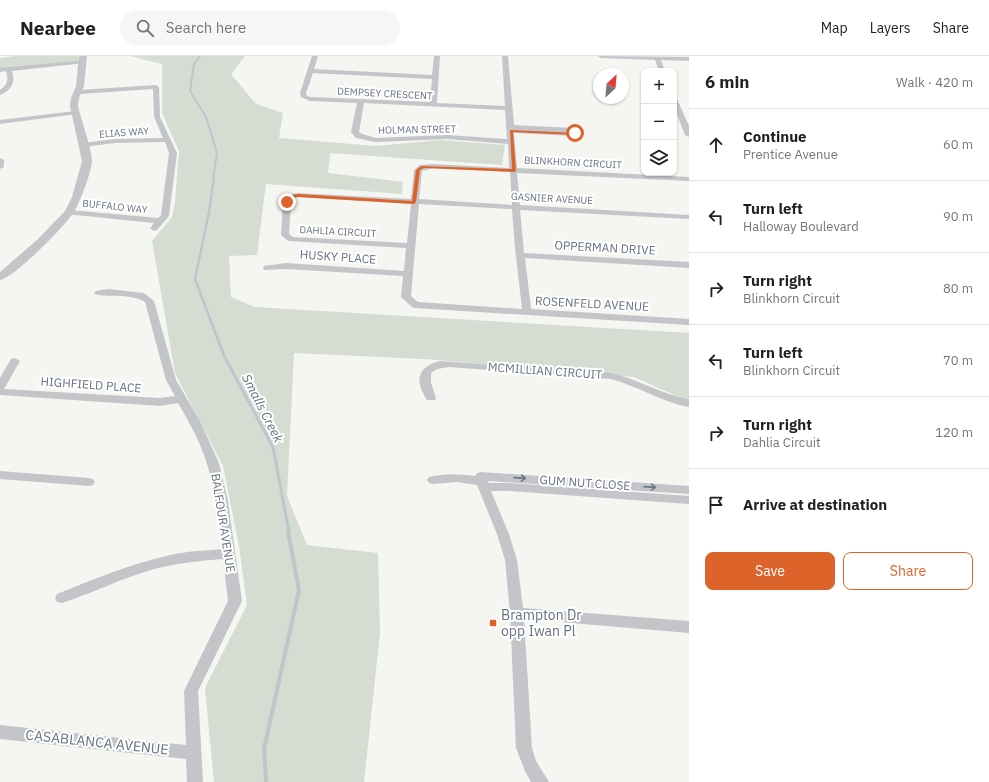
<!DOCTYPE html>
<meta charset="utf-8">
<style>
:root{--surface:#fff;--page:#f6f6f6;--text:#202124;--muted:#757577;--line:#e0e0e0;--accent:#dc642a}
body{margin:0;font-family:"IBM Plex Sans",sans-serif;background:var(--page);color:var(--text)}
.controls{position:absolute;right:12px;top:12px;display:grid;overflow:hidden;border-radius:8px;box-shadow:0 1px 3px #0004}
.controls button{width:36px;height:36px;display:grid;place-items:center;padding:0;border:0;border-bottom:1px solid var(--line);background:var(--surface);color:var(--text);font:20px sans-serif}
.compass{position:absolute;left:593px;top:12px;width:36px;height:36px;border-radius:50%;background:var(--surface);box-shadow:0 1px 3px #0004;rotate:26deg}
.stop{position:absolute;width:12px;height:12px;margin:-9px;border:3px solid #dc642a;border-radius:50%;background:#fff}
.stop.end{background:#dc642a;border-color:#fff;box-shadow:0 1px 4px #0008}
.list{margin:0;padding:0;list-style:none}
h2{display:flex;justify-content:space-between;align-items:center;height:52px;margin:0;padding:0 16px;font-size:17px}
h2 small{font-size:13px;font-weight:400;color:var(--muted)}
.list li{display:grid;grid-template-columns:26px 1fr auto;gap:12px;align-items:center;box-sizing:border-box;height:72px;padding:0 16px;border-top:1px solid var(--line)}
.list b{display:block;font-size:15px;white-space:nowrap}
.list p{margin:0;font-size:13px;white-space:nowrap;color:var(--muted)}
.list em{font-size:13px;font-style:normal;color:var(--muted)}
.actions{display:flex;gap:8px;padding:12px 16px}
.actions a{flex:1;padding:9px 0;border:1px solid var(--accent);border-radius:8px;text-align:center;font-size:14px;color:var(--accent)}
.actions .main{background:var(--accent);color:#fff}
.icon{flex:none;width:22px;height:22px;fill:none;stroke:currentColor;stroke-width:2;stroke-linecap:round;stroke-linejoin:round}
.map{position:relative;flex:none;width:689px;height:726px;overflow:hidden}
header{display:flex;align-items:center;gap:24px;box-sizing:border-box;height:56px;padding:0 20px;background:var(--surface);border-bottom:1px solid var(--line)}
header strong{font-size:19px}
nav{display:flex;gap:22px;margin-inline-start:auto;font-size:14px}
.search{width:280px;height:36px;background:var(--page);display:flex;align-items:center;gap:10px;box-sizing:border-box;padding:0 14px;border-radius:22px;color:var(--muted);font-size:15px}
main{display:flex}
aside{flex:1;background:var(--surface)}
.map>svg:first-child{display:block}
</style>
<header>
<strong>Nearbee</strong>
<div class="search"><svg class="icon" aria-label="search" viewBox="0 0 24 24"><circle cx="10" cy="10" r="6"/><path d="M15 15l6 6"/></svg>Search here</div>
<nav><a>Map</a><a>Layers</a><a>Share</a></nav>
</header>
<main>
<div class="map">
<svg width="689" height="726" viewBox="0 0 689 726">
<rect width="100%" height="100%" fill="#f5f5f1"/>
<g fill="#d5dcd2">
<path d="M 17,0 L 78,0 L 79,4 L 0,13 L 0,2 Z"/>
<path d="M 130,0 L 245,0 L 231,18 L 256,48 L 283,57 L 279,82 L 376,90 L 440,84 L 505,89 L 502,109 L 330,97 L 328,117 L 403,126 L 402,138 L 266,128 L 257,199 L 229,200 L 231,241 L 255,251 L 689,277 L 689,342 L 681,342 L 634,321 L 424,303 L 294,297 L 287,440 L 307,489 L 378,497 L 380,577 L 364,726 L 214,726 L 205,632 L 247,549 L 239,490 L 223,410 L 175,317 L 152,185 L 172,161 L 175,146 L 179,95 L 162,57 L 162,8 Z"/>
</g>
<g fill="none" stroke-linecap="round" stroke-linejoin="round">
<path stroke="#bec6cc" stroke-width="2" d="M 200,0 L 194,8 L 190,35 L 206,61 L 217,97 L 213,123"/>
<path stroke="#bec6cc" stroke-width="2.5" d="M 214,122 L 209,156 L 195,223 L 216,279"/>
<path stroke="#bec6cc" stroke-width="3" d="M 216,278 L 224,300 L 273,391 L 289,476"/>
<path stroke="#bec6cc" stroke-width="4" d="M 266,726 L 264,693 L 299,534 L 288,475"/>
<g fill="#c3c5c9" fill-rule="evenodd">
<path d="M 312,0 L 318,0 L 314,13 L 432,19 L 434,0 L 440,0 L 437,47 L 505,50 L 502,0 L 508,0 L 514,69 L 574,72 L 577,72 L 579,78 L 575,80 L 514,77 L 517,112 L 689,121 L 689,125 L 517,117 L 520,149 L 689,159 L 689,163 L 520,154 L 524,197 L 689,206 L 689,212 L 525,202 L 531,253 L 689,263 L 689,269 L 415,252 L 412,251 L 401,241 L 403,220 L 286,213 L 264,214 L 263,212 L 264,210 L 286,207 L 404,215 L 406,192 L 288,185 L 281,179 L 283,146 L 286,139 L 298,137 L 411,143 L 414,114 L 420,109 L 433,108 L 509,112 L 508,88 L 447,83 L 376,86 L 356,82 L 351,76 L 357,47 L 310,45 L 301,41 L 300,37 ZM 313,17 L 432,23 L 430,46 L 311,41 L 307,40 L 306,37 ZM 364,47 L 505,54 L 507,83 L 447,79 L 376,82 L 362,78 L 359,76 ZM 433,112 L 510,116 L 512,149 L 419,143 L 422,115 ZM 298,141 L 411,148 L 407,187 L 293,181 L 289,178 L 291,146 L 292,143 ZM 419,148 L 512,153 L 515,192 L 522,253 L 418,246 L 411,240 Z"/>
<path d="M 598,0 L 689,1 L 689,5 L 661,4 L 665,15 L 659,15 L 655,4 L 601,2 Z"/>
<path d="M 83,4 L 86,6 L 85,7 L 12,15 C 16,26 11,35 0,39 L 0,34 C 7,29 9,24 6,15 L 0,16 L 0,12 Z"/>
<path d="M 156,29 L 159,31 L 160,61 L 177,97 L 169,160 L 157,174 L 154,175 L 150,172 L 154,167 L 66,158 L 65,156 L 66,154 L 69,154 L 158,162 L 161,159 L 169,97 L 165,86 L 115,87 L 83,91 L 79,89 L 83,87 L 115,83 L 163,82 L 154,61 L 153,33 L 79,38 L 76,36 L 79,34 Z"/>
<path d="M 674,41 L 677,43 L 689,70 L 689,81 L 685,79 L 674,51 Z"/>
<path d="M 75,55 L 78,57 L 77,58 L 0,68 L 0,64 Z"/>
<path d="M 0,102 L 4,104 L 4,111 L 0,113 Z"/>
<path d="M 108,233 L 144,237 L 154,245 L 176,324 L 200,365 L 219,407 L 228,445 L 242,545 L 198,635 L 203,726 L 187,726 L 186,703 L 0,683 L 0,669 L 186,689 L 184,635 L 228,545 L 223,503 C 199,505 177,507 154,513 C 122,522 93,537 62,547 L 57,546 L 55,542 L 57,538 C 94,523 131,508 170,499 C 187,495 204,495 222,493 C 218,464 216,436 207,408 C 201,387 189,366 178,347 L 160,350 L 0,339 L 0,322 L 11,303 L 15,302 L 20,305 L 4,333 L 160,342 L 175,340 L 166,324 L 145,246 C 131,236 100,243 94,237 L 96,235 Z"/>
<path d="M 440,305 L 611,317 C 638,323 662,339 689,343 L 689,351 C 661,346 638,330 611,323 L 449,311 L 437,313 L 431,317 L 431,327 L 436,342 L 435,344 L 427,344 C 415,325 416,311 440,305 Z"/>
<path d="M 0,415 L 89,422 L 93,423 L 95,426 L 93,429 L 89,430 L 0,423 Z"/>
<path d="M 481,416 L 689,430 L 689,438 L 488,425 L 489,427 L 509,427 L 689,440 L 689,448 L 509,435 L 491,435 L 509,478 L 517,504 L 523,552 L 689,565 L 689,577 L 524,563 L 532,692 L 536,705 L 549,726 L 531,726 L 525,715 L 516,692 L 510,557 L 505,504 L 497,478 L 477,429 L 457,426 L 433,428 L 429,427 L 427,424 L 429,421 C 444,417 460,418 475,420 L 477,417 Z"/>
</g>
<path fill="#c3c5c9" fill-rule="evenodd" d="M 79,0 L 87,0 L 84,30 L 79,42 L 78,50 C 82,67 90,87 92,104 C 92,115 80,146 74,156 C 65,170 15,221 0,224 L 0,216 L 37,184 L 65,155 L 72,141 L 82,105 L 70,50 L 71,42 L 76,30 Z"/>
</g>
<defs><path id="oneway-shaft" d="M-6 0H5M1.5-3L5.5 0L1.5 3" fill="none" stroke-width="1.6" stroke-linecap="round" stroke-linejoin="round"/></defs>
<g stroke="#6a7685">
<use href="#oneway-shaft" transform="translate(520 422) rotate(4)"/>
<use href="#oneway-shaft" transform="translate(650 431) rotate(4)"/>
</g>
<path fill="#dc642a" d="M 510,74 L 577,77 L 575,79 L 513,76 L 516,115 L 514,116 L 424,112 L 420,114 L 416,146 L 414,148 L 298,141 L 291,142 L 288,147 L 284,146 L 287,140 L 298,138 L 412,145 L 416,114 L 421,110 L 512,113 Z"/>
<rect fill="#dc642a" stroke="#fff" stroke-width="1.5" x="489" y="563" width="8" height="8" rx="2"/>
<g text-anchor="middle" stroke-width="4" stroke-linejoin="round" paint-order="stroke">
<g font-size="10" fill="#657281" stroke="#fff">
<text transform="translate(385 37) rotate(3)" y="4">DEMPSEY CRESCENT</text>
<text transform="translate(417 73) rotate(-1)" y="4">HOLMAN STREET</text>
<text transform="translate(124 76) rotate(-4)" y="4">ELIAS WAY</text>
<text transform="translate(573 106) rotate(3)" y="4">BLINKHORN CIRCUIT</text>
<text transform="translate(552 142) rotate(3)" y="4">GASNIER AVENUE</text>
<text transform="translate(115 150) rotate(6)" y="4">BUFFALO WAY</text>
<text transform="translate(338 175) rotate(3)" y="4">DAHLIA CIRCUIT</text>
</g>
<g font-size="12" fill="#657281" stroke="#fff">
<text transform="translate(605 192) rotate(3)" y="4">OPPERMAN DRIVE</text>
<text transform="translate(338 201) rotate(4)" y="4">HUSKY PLACE</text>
<text transform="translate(592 248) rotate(3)" y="4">ROSENFELD AVENUE</text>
<text transform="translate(545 315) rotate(4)" y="4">MCMILLIAN CIRCUIT</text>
<text transform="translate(91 329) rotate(4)" y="4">HIGHFIELD PLACE</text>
<text transform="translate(585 427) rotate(4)" y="4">GUM NUT CLOSE</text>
<text transform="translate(223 467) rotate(81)" y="4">BALFOUR AVENUE</text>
</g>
<g font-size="13" font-style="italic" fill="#60737f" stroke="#fff">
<text transform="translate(263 352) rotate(63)" y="5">Smalls Creek</text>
</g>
<g font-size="14" fill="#657281" stroke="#fff" text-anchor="start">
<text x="501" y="564">Brampton Dr<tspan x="501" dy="16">opp Iwan Pl</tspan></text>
</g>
<g font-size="14" fill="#657281" stroke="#fff">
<text transform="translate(97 686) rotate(6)" y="5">CASABLANCA AVENUE</text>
</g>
</g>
</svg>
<div class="controls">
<button>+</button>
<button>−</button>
<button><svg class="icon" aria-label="layers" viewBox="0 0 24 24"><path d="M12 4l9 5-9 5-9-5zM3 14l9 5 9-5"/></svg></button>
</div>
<svg class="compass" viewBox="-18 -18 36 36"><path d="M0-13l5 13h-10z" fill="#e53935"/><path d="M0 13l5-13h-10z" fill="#757577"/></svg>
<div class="stop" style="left:575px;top:77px"></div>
<div class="stop end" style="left:287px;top:146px"></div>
</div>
<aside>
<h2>6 min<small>Walk · 420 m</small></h2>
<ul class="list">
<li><svg class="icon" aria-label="ahead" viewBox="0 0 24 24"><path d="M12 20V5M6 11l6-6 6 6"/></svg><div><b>Continue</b><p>Prentice Avenue</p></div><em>60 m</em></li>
<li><svg class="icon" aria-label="left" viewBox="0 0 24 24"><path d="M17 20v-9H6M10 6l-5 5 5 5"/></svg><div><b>Turn left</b><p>Halloway Boulevard</p></div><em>90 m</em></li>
<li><svg class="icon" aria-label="right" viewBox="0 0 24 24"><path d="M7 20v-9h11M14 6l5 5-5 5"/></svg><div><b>Turn right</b><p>Blinkhorn Circuit</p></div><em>80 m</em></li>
<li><svg class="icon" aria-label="left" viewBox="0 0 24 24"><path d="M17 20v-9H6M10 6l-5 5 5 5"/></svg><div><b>Turn left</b><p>Blinkhorn Circuit</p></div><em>70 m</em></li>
<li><svg class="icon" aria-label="right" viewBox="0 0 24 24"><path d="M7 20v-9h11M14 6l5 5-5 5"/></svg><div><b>Turn right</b><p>Dahlia Circuit</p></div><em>120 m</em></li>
<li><svg class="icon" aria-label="arrive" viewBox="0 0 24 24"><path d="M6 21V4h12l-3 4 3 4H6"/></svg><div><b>Arrive at destination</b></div></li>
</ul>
<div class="actions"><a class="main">Save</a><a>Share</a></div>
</aside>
</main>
